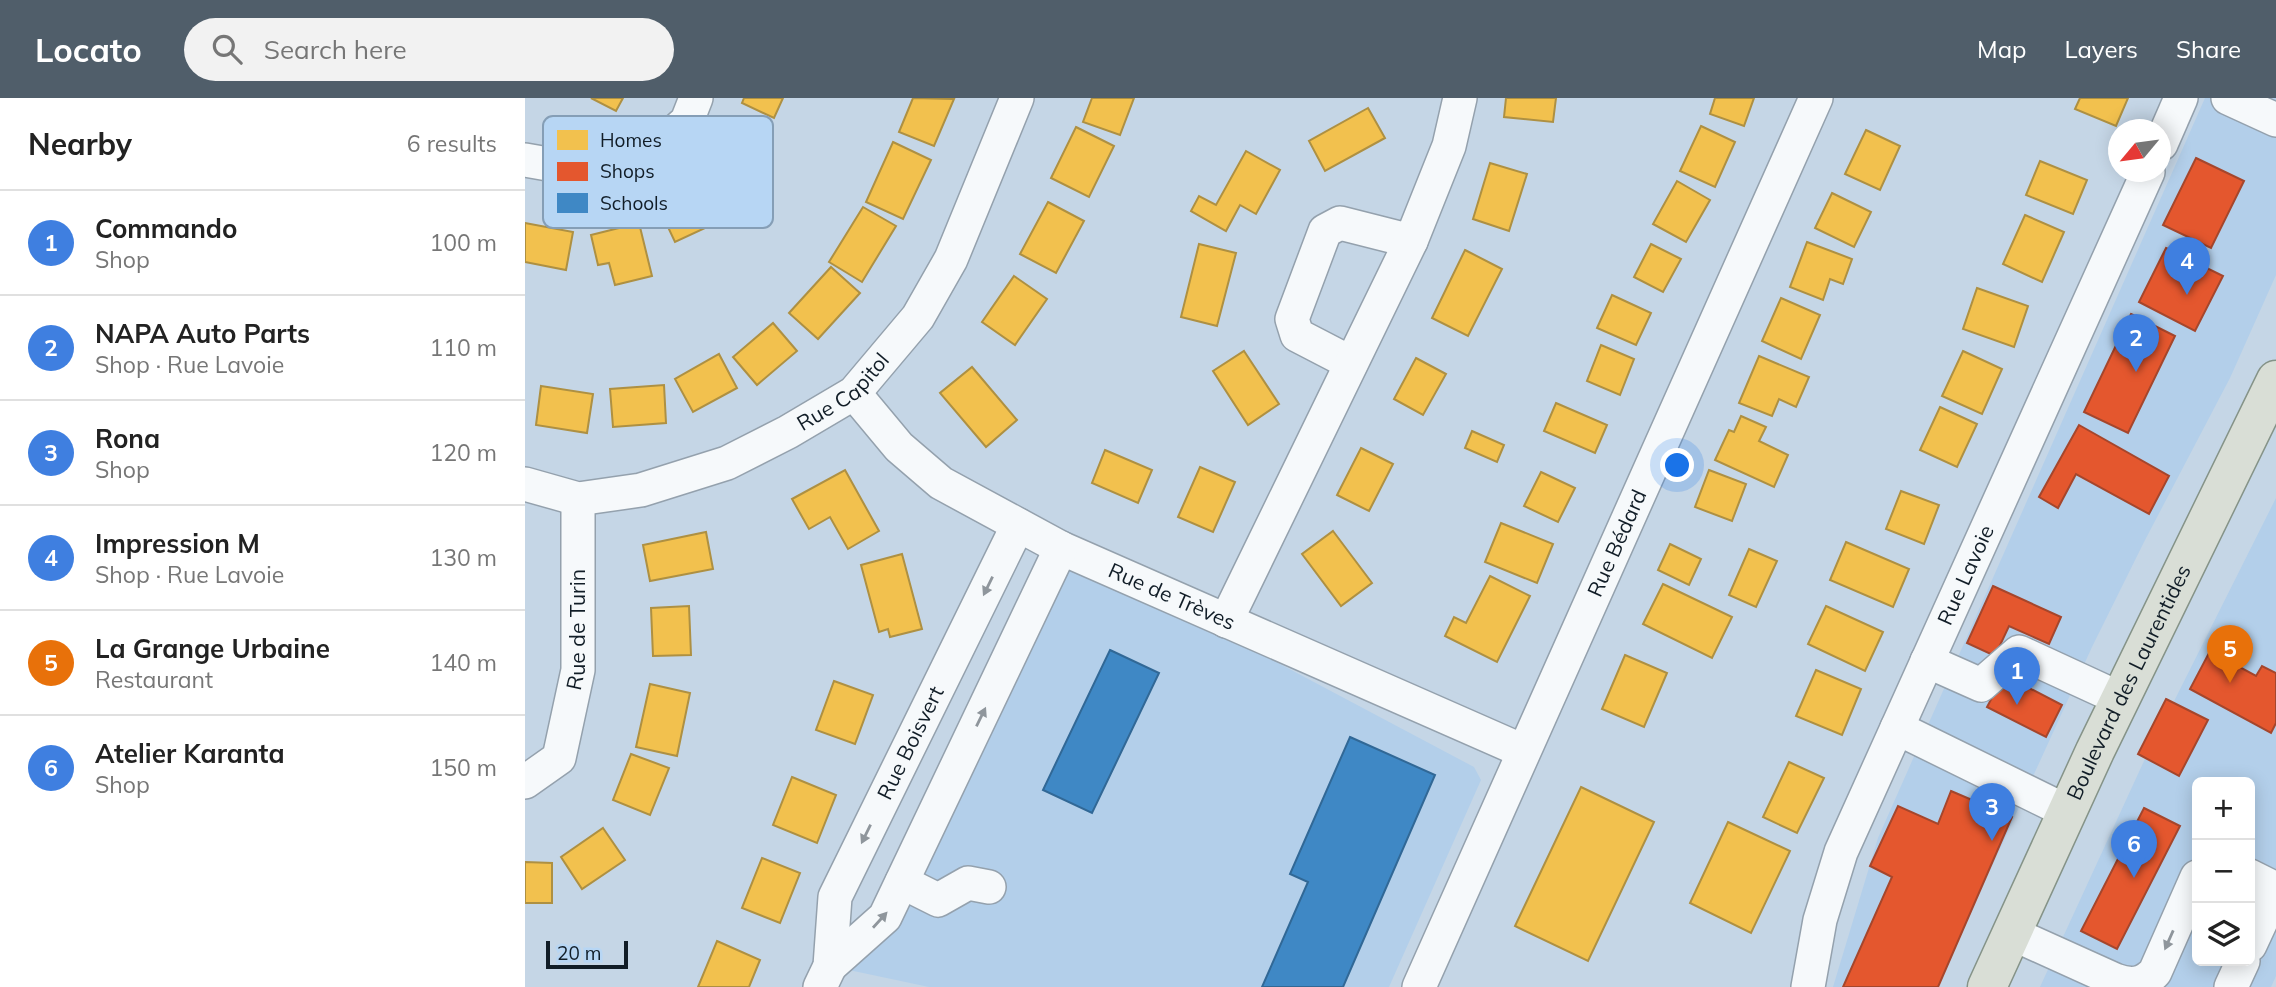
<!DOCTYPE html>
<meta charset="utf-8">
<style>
:root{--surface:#fff;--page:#f2f2f2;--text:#222;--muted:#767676;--line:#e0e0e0;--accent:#505e6a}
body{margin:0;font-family:Mulish,sans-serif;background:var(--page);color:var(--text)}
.controls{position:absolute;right:21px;bottom:21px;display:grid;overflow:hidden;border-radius:10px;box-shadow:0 4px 18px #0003}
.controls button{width:63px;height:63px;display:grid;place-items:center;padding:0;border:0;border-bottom:2px solid var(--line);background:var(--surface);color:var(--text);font:35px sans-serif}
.compass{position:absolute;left:1583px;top:21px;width:63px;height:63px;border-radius:50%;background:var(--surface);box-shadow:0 4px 18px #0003;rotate:241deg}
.scale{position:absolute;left:21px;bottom:18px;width:82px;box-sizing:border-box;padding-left:7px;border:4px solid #111d27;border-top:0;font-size:19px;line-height:24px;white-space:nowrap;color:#111d27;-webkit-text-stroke:5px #b7d6f4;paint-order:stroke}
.you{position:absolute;left:1153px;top:368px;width:24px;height:24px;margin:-18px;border:5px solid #fff;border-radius:50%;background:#1a73e8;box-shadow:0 0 0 10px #1a73e833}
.badge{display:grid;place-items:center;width:46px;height:46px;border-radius:50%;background:var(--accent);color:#fff;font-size:23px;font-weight:700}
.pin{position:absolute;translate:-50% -58px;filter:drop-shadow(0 2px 4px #0008)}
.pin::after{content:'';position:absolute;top:37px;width:24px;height:21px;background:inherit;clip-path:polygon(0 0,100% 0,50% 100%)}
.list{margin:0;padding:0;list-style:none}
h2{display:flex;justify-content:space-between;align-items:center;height:91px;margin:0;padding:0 28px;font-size:30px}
h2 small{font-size:23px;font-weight:400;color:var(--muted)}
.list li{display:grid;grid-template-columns:46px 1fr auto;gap:21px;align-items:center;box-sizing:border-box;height:105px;padding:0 28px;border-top:2px solid var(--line)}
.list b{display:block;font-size:26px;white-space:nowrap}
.list p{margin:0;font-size:23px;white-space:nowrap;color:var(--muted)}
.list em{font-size:23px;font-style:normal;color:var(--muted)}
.icon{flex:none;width:38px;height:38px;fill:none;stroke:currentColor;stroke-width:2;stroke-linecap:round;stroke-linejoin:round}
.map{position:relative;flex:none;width:1751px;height:889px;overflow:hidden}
header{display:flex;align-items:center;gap:42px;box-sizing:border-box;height:98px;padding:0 35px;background:var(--accent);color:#fff}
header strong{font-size:33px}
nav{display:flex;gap:38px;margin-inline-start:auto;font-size:24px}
.search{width:490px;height:63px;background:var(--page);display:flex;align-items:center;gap:18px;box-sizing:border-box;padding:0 24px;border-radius:38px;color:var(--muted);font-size:26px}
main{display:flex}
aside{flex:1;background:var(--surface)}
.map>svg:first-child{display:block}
</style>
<header>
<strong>Locato</strong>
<div class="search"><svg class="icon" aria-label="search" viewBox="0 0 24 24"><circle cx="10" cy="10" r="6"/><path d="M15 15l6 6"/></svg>Search here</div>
<nav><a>Map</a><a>Layers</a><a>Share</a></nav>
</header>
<main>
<aside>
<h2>Nearby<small>6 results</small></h2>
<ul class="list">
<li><span class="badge" style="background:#3f7fe0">1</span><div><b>Commando</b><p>Shop</p></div><em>100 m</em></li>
<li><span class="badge" style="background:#3f7fe0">2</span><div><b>NAPA Auto Parts</b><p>Shop · Rue Lavoie</p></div><em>110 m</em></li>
<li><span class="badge" style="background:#3f7fe0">3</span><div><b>Rona</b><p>Shop</p></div><em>120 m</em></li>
<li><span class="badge" style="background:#3f7fe0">4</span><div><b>Impression M</b><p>Shop · Rue Lavoie</p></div><em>130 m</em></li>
<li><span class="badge" style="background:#e8710a">5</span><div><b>La Grange Urbaine</b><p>Restaurant</p></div><em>140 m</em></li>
<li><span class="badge" style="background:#3f7fe0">6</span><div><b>Atelier Karanta</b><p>Shop</p></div><em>150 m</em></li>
</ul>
</aside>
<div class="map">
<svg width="1751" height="889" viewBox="0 0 1751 889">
<rect width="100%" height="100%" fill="#c5d6e6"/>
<g fill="#b3cfea" fill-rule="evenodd">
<path d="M 1680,0 L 1751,0 L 1751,177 L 1705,280 L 1619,444 L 1567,549 L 1412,889 L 1308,889 L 1353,740 Z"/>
<path d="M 1751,400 L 1751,878 L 1746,889 L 1515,889 L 1619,663 ZM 1672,684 L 1725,684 L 1725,863 L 1672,863 Z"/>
<path d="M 536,450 L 949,669 L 956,682 L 864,889 L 404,889 L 305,868 L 360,819 Z"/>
</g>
<g fill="#f2c14e" stroke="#ae9042" stroke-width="2">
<path d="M 66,0 L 98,0 L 91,13 Z"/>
<path d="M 219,0 L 258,0 L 249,20 L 217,5 Z"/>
<path d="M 388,0 L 429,1 L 409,48 L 374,34 Z"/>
<path d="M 567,0 L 609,0 L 595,37 L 558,24 Z"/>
<path d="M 981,0 L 1031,0 L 1028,24 L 979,19 Z"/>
<path d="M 1190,0 L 1229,0 L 1219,28 L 1185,16 Z"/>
<path d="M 1555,0 L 1603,0 L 1591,28 L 1550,11 Z"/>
<path d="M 843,10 L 860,40 L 800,73 L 784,43 Z"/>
<path d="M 1176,28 L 1210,44 L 1190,89 L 1155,73 Z"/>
<path d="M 551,29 L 589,48 L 564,99 L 526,80 Z"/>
<path d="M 1341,32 L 1375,48 L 1355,92 L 1320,76 Z"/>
<path d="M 368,44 L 406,62 L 378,121 L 341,104 Z"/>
<path d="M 721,53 L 755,72 L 731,116 L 715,107 L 701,133 L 666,113 L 674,98 L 691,107 Z"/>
<path d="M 1515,63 L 1562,82 L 1548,116 L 1501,97 Z"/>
<path d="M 965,65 L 1002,76 L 984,133 L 948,121 Z"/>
<path d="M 1152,83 L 1185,102 L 1161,144 L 1128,126 Z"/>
<path d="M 177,89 L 193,124 L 150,144 L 134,110 Z"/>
<path d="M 1307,95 L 1346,114 L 1329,149 L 1290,130 Z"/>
<path d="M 523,104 L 559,123 L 531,175 L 495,156 Z"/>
<path d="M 338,109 L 371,128 L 337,184 L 304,164 Z"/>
<path d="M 1500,117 L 1539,134 L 1517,184 L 1478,166 Z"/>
<path d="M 0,125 L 48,134 L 41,172 L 0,164 Z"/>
<path d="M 114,125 L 127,178 L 90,187 L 84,165 L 73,167 L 66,137 Z"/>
<path d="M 1282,144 L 1327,161 L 1318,186 L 1305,181 L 1298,202 L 1265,189 Z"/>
<path d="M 674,146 L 711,155 L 692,228 L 656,219 Z"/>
<path d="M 1126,146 L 1156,161 L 1138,194 L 1109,179 Z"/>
<path d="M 940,152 L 977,171 L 943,238 L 907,220 Z"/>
<path d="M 306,169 L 335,195 L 293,241 L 264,215 Z"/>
<path d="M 489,178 L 522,201 L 490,247 L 457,224 Z"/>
<path d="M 1452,190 L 1503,208 L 1489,249 L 1438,231 Z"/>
<path d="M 1087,197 L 1126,215 L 1111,247 L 1072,230 Z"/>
<path d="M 1256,200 L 1295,217 L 1276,261 L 1237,243 Z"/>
<path d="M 248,225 L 272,253 L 232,287 L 208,259 Z"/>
<path d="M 1076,247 L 1109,261 L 1095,297 L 1062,283 Z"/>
<path d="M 719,253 L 754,306 L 723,327 L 688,273 Z"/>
<path d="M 1438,253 L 1477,271 L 1457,316 L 1417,298 Z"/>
<path d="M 194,256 L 212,290 L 168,314 L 150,281 Z"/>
<path d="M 1234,258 L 1284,279 L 1271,309 L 1254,301 L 1247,318 L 1214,305 Z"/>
<path d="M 891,260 L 921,276 L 898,317 L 869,301 Z"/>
<path d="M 447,269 L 492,322 L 461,349 L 415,295 Z"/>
<path d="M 139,287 L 141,325 L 88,329 L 85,291 Z"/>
<path d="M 16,288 L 68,296 L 62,335 L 11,327 Z"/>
<path d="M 1031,305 L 1082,327 L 1070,355 L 1019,333 Z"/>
<path d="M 1415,309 L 1452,326 L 1432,369 L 1395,352 Z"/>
<path d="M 1216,318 L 1241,329 L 1234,343 L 1263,357 L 1249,389 L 1190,362 L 1204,332 L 1209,334 Z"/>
<path d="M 947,333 L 979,347 L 972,364 L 940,350 Z"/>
<path d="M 836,350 L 868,366 L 844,413 L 812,397 Z"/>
<path d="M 580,352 L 627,372 L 613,405 L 567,385 Z"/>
<path d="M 675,369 L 710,384 L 688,434 L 653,419 Z"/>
<path d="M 320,372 L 354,433 L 323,451 L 305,419 L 284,431 L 267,401 Z"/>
<path d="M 1184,372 L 1221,386 L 1207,423 L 1170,409 Z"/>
<path d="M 1016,374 L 1050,390 L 1033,424 L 999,408 Z"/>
<path d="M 1376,393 L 1414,407 L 1399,446 L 1361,431 Z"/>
<path d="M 976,425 L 1028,446 L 1012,485 L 960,464 Z"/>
<path d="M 808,433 L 847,485 L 816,508 L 777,456 Z"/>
<path d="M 181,434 L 188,471 L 125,483 L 118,447 Z"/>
<path d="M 1321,444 L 1384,471 L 1368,509 L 1305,482 Z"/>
<path d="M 1145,446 L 1176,461 L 1164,487 L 1133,472 Z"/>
<path d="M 1224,451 L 1252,463 L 1231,509 L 1204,497 Z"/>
<path d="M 377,456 L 397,531 L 365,539 L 363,531 L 354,534 L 336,467 Z"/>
<path d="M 965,478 L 1005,498 L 972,564 L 920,538 L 929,519 L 941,525 Z"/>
<path d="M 1138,486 L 1207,519 L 1187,560 L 1118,526 Z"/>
<path d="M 164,508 L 166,557 L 128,558 L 126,510 Z"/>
<path d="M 1301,508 L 1358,534 L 1340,573 L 1283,546 Z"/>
<path d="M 1100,557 L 1142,575 L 1119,629 L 1077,611 Z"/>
<path d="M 1291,572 L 1336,591 L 1317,637 L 1271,618 Z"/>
<path d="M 309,583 L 348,597 L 330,646 L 291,632 Z"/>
<path d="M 125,586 L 165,595 L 152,658 L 111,649 Z"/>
<path d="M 106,656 L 144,670 L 125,717 L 88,702 Z"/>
<path d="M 1264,664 L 1299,680 L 1272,735 L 1238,719 Z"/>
<path d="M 267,679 L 311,697 L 292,745 L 248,727 Z"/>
<path d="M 1056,689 L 1129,724 L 1063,863 L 990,828 Z"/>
<path d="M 1203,724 L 1265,753 L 1226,835 L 1165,805 Z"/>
<path d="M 78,730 L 100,762 L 57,791 L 36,759 Z"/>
<path d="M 237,760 L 275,775 L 255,825 L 217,810 Z"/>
<path d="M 0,764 L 27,765 L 27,805 L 0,805 Z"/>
<path d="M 192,843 L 235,862 L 224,889 L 173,889 Z"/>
</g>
<g fill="#e4572e" stroke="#a5462c" stroke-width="2">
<path d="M 1671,60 L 1719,83 L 1686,150 L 1638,127 Z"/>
<path d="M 1641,150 L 1698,178 L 1670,233 L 1614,204 Z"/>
<path d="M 1606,216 L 1650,238 L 1603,335 L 1559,314 Z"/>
<path d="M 1554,327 L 1644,378 L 1624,416 L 1551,376 L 1533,410 L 1514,399 Z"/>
<path d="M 1468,488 L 1536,519 L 1524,546 L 1484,528 L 1470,558 L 1442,545 Z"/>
<path d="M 1685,553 L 1731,578 L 1737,568 L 1751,575 L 1751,625 L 1746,635 L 1665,591 Z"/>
<path d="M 1479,577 L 1537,607 L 1521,639 L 1462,609 Z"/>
<path d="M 1641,601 L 1683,622 L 1654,678 L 1613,656 Z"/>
<path d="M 1426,693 L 1487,719 L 1413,889 L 1318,889 L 1367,779 L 1345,768 L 1373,708 L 1413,726 Z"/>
<path d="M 1619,710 L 1655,728 L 1592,851 L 1556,833 Z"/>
</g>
<g fill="#3f88c5" stroke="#316896" stroke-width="2">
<path d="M 585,552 L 634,575 L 567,715 L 518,692 Z"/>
<path d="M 825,639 L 910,677 L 818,889 L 737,889 L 783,784 L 765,776 Z"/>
</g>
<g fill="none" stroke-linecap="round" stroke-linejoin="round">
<g stroke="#94a1ad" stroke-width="36">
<g id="minor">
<path d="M 1703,0 L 1751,22"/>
<path d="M 1636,46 L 1656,0"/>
<path d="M 0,62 L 63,73 L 127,54 L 162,23 L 171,0"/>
<path d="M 826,265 L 772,237 L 767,221 L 800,133 L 815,125 L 886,143"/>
<path id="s1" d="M 329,295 L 374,349 L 416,385 L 536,450 L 998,653"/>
<path id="s2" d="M 0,386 L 53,401 L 116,392 L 202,365 L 263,334 L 329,295 L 393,219 L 426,161 L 492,0"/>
<path d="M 701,523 L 886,143 L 924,48 L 935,0"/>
<path d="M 1402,563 L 1456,587 L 1494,554 L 1596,601"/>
<path d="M 1372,630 L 1543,714"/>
<path id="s3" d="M 0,684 L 34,660 L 53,572 L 53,401"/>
<path d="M 1725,778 L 1751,791 L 1725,847"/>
<path d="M 377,784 L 413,802 L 443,785 L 464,789"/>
<path d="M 1486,835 L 1590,882 C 1606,888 1618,887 1630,874 L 1672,779"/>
<path d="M 305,868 L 360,819 L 536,450"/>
<path id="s4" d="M 295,889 L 305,868 L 310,799 L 493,427"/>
<path id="s5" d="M 894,889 L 1291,0"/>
<path id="s6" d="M 1283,889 L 1295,822 L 1316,754 L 1623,74"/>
<path d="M 1706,889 L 1718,863"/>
</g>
</g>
<g stroke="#859388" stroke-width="41">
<g id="major">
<path id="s7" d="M 1462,889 L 1570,653 L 1751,282"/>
</g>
</g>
<use href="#minor" stroke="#f6f9fb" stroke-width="33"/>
<use href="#major" stroke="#d9ded6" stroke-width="38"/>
</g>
<defs><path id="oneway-solid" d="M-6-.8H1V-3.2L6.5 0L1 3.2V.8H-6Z" transform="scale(1.75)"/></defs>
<g fill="#8f969c">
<use href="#oneway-solid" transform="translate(463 488) rotate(116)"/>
<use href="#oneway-solid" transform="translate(456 619) rotate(-64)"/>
<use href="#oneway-solid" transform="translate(341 736) rotate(116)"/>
<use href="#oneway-solid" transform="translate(355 822) rotate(-48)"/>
<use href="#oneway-solid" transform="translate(1644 842) rotate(114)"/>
</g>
<g text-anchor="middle" stroke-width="7" stroke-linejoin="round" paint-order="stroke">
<g font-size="21" fill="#111d27" stroke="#b7d6f4">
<text dy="7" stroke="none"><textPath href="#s2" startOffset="346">Rue Capitol</textPath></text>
<text dy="7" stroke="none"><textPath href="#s5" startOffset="486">Rue Bédard</textPath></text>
<text dy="7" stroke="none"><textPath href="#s6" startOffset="443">Rue Lavoie</textPath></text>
<text dy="7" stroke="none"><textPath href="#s1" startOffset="383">Rue de Trèves</textPath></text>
<text dy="7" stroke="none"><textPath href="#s3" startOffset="172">Rue de Turin</textPath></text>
<text dy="7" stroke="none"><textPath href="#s7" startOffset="336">Boulevard des Laurentides</textPath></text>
<text dy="7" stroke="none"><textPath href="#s4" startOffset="264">Rue Boisvert</textPath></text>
</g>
</g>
<rect x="18" y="18" width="230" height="112" rx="10" fill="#b7d6f4" stroke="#859eb6" stroke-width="2"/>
<rect x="32" y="32" width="31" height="20" fill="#f2c14e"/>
<rect x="32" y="64" width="31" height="19" fill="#e4572e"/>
<rect x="32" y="95" width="31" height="20" fill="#3f88c5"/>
<g font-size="19" fill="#111d27">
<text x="75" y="49">Homes</text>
<text x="75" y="80">Shops</text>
<text x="75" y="112">Schools</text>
</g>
</svg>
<div class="controls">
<button>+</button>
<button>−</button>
<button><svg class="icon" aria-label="layers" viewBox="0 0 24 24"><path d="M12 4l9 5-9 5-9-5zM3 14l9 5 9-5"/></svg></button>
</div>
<svg class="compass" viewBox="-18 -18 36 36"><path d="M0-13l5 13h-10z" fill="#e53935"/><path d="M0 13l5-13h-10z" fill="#767676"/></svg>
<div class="scale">20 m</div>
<div class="you"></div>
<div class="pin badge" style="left:1492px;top:607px;background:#3f7fe0">1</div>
<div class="pin badge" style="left:1611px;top:274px;background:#3f7fe0">2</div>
<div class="pin badge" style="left:1467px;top:743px;background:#3f7fe0">3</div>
<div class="pin badge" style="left:1662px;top:197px;background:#3f7fe0">4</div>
<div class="pin badge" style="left:1705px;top:585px;background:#e8710a">5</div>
<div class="pin badge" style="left:1609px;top:780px;background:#3f7fe0">6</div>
</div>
</main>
